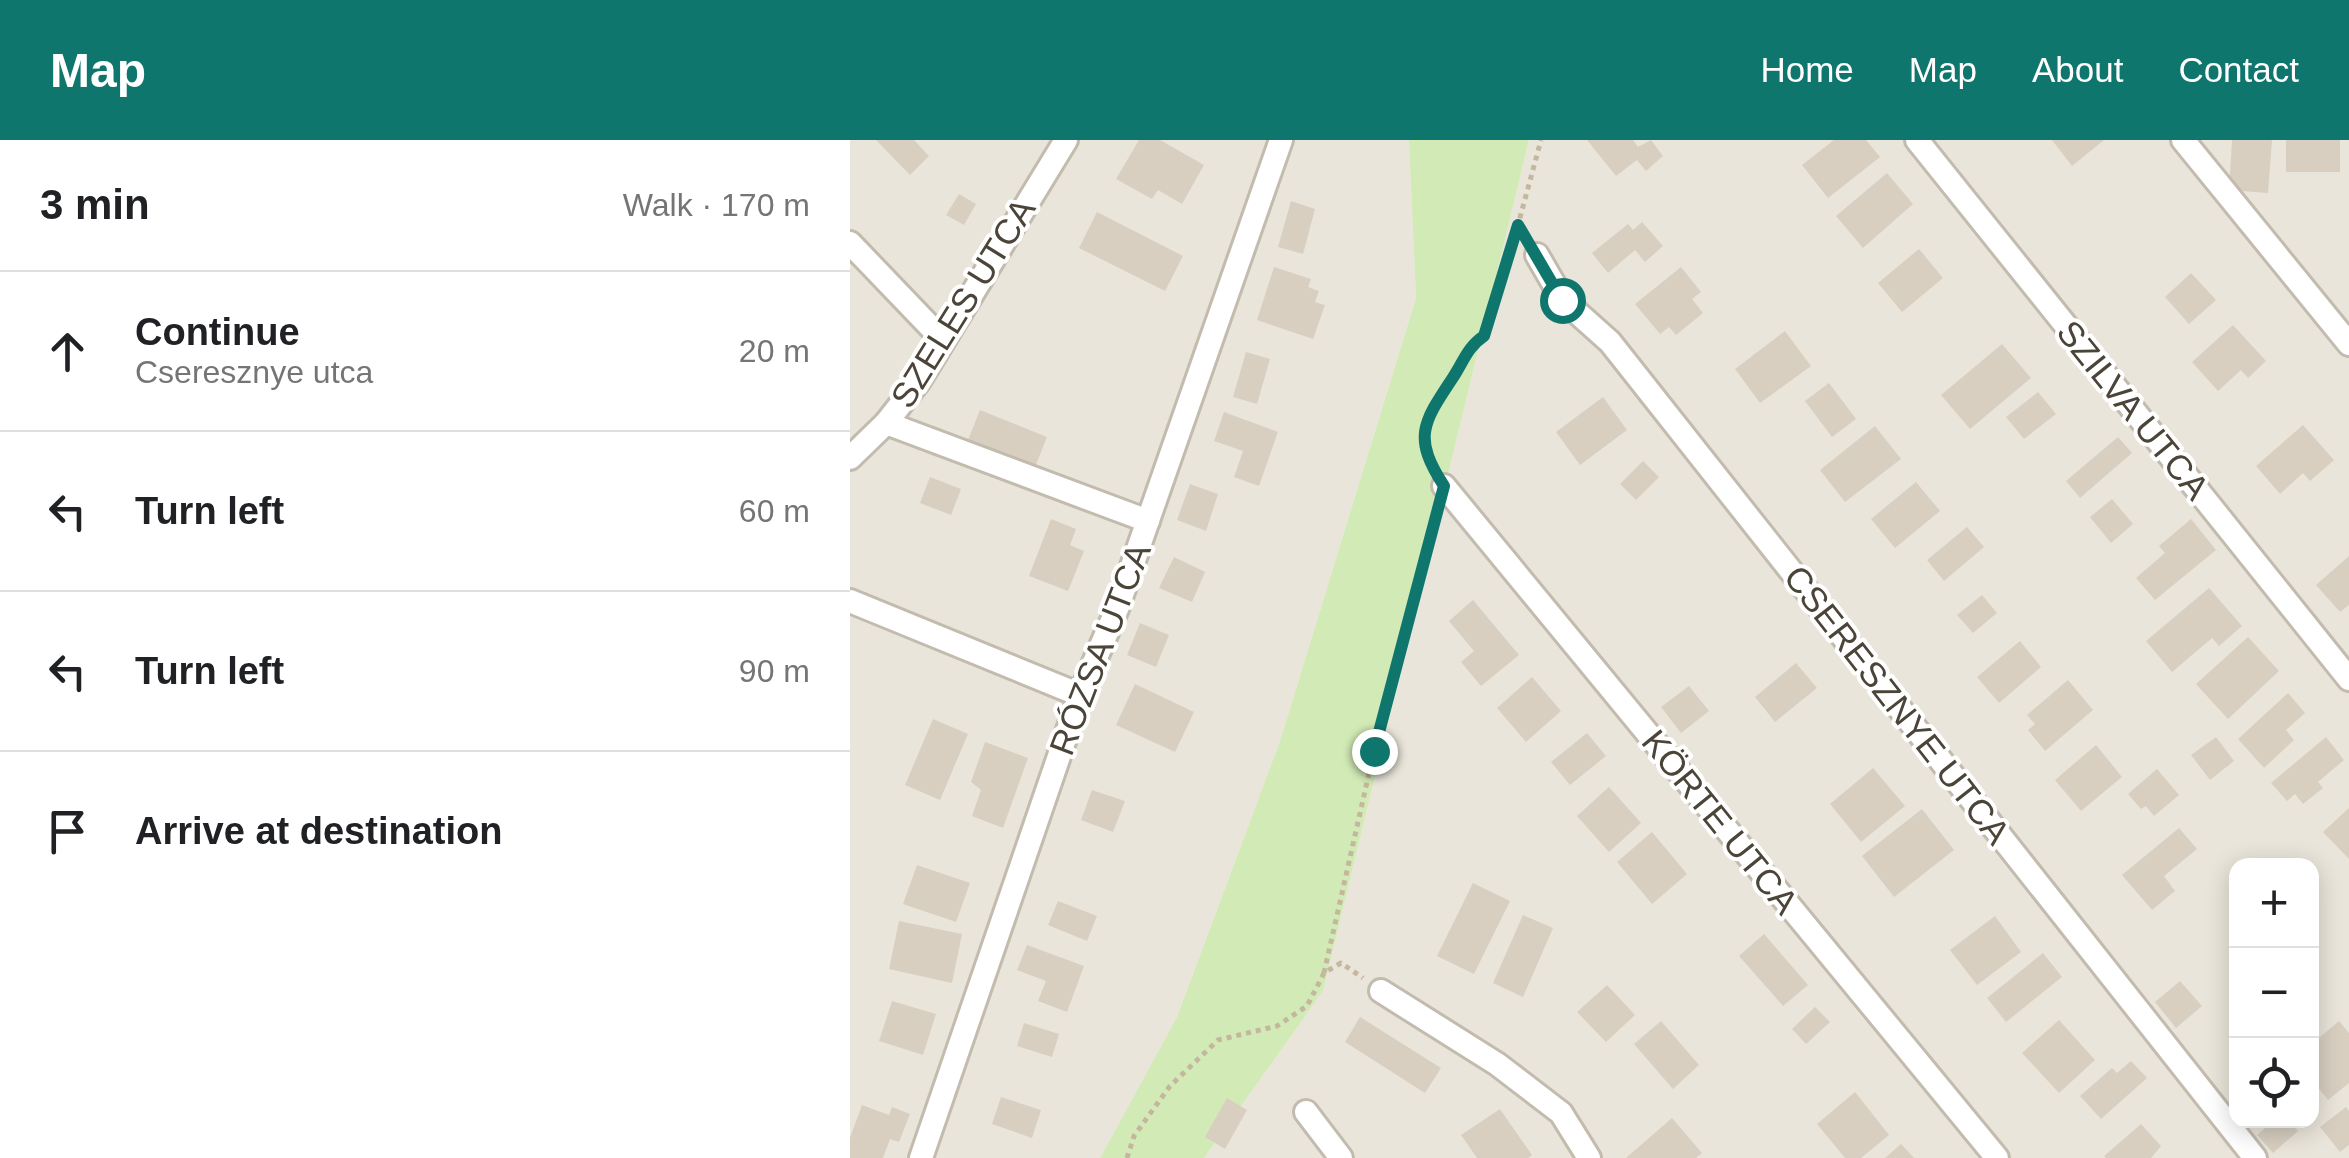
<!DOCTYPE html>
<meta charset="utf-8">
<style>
:root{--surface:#fff;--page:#f2f2f2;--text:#202124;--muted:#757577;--line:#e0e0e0;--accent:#0f766e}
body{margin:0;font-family:Arial,sans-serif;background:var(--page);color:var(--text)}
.controls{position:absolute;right:30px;bottom:30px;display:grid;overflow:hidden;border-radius:20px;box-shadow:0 5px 25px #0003}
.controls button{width:90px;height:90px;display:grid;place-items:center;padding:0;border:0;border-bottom:2px solid var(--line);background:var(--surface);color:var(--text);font:50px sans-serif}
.stop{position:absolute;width:30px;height:30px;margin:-22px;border:8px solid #0f766e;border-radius:50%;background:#fff}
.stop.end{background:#0f766e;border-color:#fff;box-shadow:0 2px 10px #0008}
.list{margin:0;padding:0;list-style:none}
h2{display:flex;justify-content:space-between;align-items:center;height:130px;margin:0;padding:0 40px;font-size:42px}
h2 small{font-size:32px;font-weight:400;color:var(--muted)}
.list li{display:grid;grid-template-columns:65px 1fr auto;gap:30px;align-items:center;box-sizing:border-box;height:160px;padding:0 40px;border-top:2px solid var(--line)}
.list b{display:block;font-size:38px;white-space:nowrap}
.list p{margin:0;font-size:32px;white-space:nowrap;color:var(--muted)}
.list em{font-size:32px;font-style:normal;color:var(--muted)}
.icon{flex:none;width:55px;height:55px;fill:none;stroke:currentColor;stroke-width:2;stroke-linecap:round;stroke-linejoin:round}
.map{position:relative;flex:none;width:1499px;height:1018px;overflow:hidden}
header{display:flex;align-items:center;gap:60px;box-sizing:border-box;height:140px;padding:0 50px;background:var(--accent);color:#fff}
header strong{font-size:48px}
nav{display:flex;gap:55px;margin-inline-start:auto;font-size:35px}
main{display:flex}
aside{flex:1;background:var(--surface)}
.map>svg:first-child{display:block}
</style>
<header>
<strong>Map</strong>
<nav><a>Home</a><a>Map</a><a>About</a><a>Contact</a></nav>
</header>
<main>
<aside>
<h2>3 min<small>Walk · 170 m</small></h2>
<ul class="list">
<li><svg class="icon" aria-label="ahead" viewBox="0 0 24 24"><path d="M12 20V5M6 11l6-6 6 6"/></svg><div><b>Continue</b><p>Cseresznye utca</p></div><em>20 m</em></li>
<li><svg class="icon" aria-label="left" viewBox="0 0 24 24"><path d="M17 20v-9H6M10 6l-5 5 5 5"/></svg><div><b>Turn left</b></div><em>60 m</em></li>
<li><svg class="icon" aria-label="left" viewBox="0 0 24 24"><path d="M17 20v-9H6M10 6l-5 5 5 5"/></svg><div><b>Turn left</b></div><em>90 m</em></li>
<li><svg class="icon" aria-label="arrive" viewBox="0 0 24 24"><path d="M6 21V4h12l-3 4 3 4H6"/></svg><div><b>Arrive at destination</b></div></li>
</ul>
</aside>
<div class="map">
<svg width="1499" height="1018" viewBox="0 0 1499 1018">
<rect width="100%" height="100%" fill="#f6f3ec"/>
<g fill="#eae5da" fill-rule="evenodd">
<path d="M 0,0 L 559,0 L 566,158 L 431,598 L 327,877 L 250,1018 L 0,1018 Z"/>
<path d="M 679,0 L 1499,0 L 1499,1018 L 354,1018 L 473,851 ZM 1386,726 L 1462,726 L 1462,980 L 1386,980 Z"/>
</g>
<path fill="#d2eab5" d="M 559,0 L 679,0 L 473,851 L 354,1018 L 250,1018 L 327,877 L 431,598 L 566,158 Z"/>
<g fill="#d8cfc1">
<path d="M 26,0 L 64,0 L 79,16 L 60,35 Z"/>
<path d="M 289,0 L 310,0 L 354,25 L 332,64 L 308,50 L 302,59 L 266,39 Z"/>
<path d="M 737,0 L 783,0 L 788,7 L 801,0 L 813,16 L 796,31 L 787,20 L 766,36 Z"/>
<path d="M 984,0 L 1016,0 L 1030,17 L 978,58 L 952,25 Z"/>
<path d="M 1202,0 L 1254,0 L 1222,26 Z"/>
<path d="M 1382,0 L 1422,0 L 1418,53 L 1379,50 Z"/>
<rect x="1436" y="0" width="54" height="32"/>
<path d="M 1037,33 L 1063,64 L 1013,108 L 986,76 Z"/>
<path d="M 109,54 L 126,64 L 114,85 L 96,75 Z"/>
<path d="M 441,61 L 465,69 L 453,114 L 428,107 Z"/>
<path d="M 247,72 L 333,116 L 315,151 L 229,108 Z"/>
<path d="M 792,82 L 813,106 L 795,122 L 785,110 L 758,133 L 742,113 L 778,84 L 783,90 Z"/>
<path d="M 1069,109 L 1093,138 L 1052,172 L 1028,143 Z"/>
<path d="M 424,127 L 461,139 L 458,147 L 469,151 L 465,162 L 475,165 L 463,199 L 407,180 Z"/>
<path d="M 831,127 L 851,152 L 842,159 L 853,173 L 826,195 L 819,187 L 810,194 L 785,164 Z"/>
<path d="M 1341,133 L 1366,160 L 1339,184 L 1315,157 Z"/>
<path d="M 1383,185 L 1416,221 L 1398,238 L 1391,230 L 1368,251 L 1342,222 Z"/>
<path d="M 935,191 L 961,226 L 910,263 L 885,229 Z"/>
<path d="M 1152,204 L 1181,238 L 1120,289 L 1091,255 Z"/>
<path d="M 396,212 L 420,219 L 407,264 L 383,257 Z"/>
<path d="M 979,243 L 1006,279 L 982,297 L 955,261 Z"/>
<path d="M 1188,252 L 1206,274 L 1174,299 L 1156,277 Z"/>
<path d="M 753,257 L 777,290 L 730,325 L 706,292 Z"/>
<path d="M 130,270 L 197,297 L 185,327 L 118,300 Z"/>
<path d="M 374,272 L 428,292 L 409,346 L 384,337 L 393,311 L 364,301 Z"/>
<path d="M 1453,285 L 1484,320 L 1460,341 L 1453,333 L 1430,354 L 1406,326 Z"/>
<path d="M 1025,286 L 1051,319 L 995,362 L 970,330 Z"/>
<path d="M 1268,297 L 1282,313 L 1230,358 L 1216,341 Z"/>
<path d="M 793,321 L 809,337 L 786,360 L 770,344 Z"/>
<path d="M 80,337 L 111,349 L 101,375 L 70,363 Z"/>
<path d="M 1066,342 L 1090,371 L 1045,408 L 1021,379 Z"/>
<path d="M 340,344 L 368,354 L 356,391 L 327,380 Z"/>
<path d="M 1262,359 L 1283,384 L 1261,403 L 1240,377 Z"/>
<path d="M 201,379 L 226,389 L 220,405 L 234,411 L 218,451 L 179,436 Z"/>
<path d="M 1341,379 L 1366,410 L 1305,460 L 1286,438 L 1315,413 L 1309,406 Z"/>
<path d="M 1117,387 L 1134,407 L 1094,441 L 1077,420 Z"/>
<path d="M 1499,416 L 1499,465 L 1490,472 L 1466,445 Z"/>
<path d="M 324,417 L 355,432 L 342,462 L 309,448 Z"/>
<path d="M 1359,448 L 1392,486 L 1369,506 L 1362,498 L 1322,532 L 1296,501 Z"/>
<path d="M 1132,455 L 1147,473 L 1123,493 L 1107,475 Z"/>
<path d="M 623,460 L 669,515 L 631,546 L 611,522 L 624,511 L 599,481 Z"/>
<path d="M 290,483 L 319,495 L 306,527 L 277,515 Z"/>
<path d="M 1398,497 L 1429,531 L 1378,579 L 1346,544 Z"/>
<path d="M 1170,501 L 1191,527 L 1149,563 L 1127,537 Z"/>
<path d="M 946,523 L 967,548 L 925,582 L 905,557 Z"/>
<path d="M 682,537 L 711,571 L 676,602 L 647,568 Z"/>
<path d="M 1218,540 L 1243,570 L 1195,611 L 1178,590 L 1185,584 L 1177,575 Z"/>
<path d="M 285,544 L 344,572 L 325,612 L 266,585 Z"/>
<path d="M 839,546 L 859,571 L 831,593 L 811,567 Z"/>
<path d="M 1438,553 L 1455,573 L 1436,590 L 1444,600 L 1414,628 L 1388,599 Z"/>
<path d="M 83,579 L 118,594 L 90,660 L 55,645 Z"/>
<path d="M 737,593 L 756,616 L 720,645 L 701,622 Z"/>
<path d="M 1366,597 L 1384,621 L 1360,640 L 1341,615 Z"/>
<path d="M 1476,597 L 1494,620 L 1468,642 L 1473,648 L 1453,664 L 1445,654 L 1437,661 L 1421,643 Z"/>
<path d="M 135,602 L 178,618 L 153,688 L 122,676 L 131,650 L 121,642 Z"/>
<path d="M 1246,605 L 1272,637 L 1231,671 L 1205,640 Z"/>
<path d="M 1023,628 L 1055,666 L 1011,702 L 980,664 Z"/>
<path d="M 1307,629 L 1329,655 L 1304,676 L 1296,666 L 1291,669 L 1278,654 Z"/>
<path d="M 759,647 L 791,683 L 759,712 L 727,676 Z"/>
<path d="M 242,650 L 275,661 L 263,692 L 231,680 Z"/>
<path d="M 1499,668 L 1499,719 L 1473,692 Z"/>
<path d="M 1072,669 L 1104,710 L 1044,757 L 1012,716 Z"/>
<path d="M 1329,688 L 1347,709 L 1314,736 L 1325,751 L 1302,770 L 1272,735 Z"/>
<path d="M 802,692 L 837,734 L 802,764 L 767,722 Z"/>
<path d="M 67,725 L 120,743 L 106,782 L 53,764 Z"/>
<path d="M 623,743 L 660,761 L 624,834 L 587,816 Z"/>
<path d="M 208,761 L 247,776 L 237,801 L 198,785 Z"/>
<path d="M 673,775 L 703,788 L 673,857 L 643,843 Z"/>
<path d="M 1145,776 L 1171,812 L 1127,845 L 1100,810 Z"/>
<path d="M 49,781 L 112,794 L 102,843 L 39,829 Z"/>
<path d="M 914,794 L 958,845 L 933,866 L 889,816 Z"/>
<path d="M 177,805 L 234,826 L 217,872 L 188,861 L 196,841 L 167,830 Z"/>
<path d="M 1193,813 L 1212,837 L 1156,882 L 1137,858 Z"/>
<path d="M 1330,841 L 1352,866 L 1326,888 L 1305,862 Z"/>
<path d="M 757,845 L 785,875 L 756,902 L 727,872 Z"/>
<path d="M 42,861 L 86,874 L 73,915 L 29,901 Z"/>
<path d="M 965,867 L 980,882 L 956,904 L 942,889 Z"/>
<path d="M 510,877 L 591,928 L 575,953 L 495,902 Z"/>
<path d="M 1209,880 L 1245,920 L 1209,953 L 1172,913 Z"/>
<path d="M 811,881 L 849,925 L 823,949 L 784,904 Z"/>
<path d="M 1489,881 L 1499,893 L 1499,943 L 1478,960 L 1462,940 L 1462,904 Z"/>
<path d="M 174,883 L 209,894 L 202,917 L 167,906 Z"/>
<path d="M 1281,921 L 1297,938 L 1251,979 L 1230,956 L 1262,928 L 1267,933 Z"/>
<path d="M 1005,952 L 1039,995 L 1011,1018 L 995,1018 L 967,984 Z"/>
<path d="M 151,957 L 191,970 L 182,998 L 142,984 Z"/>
<path d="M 377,958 L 397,970 L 375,1009 L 355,997 Z"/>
<path d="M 12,965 L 39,975 L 42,967 L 60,974 L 49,1002 L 40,999 L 33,1018 L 0,1018 L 0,998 Z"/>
<path d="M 1496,967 L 1499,971 L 1499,1005 L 1490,1012 L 1470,987 Z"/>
<path d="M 650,969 L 682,1015 L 678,1018 L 627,1018 L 611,995 Z"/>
<path d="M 822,978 L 852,1013 L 846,1018 L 776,1018 Z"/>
<path d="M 1424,980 L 1440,980 L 1448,991 L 1423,1013 L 1407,995 Z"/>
<path d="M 1291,984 L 1311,1006 L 1301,1018 L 1256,1018 L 1254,1016 Z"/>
<path d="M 1051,1004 L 1064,1018 L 1035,1018 Z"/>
</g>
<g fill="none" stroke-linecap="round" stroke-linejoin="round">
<g stroke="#c2bbae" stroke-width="28">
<g id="street">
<path d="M 1067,0 L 1499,539"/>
<path d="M 1333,0 L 1499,204"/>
<path d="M 0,103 L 92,199"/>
<path d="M 687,115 L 713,160 L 760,202 L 1405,1018"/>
<path d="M 36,283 L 298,381"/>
<path d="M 0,318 L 36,283 L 69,241 L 216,0"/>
<path d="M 594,346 L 1147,1018"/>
<path d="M 0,461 L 230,555"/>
<path d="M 531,851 L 647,924 L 711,973 L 739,1018"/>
<path d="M 456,972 L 491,1018"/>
<path d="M 71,1018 L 230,555 L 267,469 L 431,0"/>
</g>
</g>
<g stroke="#c4b79f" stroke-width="5" stroke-dasharray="5 5" stroke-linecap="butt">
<path d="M 675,96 L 668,85 L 691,0"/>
<path d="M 583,330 C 560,294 587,264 605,234 C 615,218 619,206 634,196 L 668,85"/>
<path d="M 474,833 L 524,611 L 587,372"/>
<path d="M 277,1018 L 284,996 L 320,946 L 368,900 L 427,886 L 457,866 L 474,833 L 491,823 L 513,838"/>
</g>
<use href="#street" stroke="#fff" stroke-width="22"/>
</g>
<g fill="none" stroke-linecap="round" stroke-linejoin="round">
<path stroke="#0f766e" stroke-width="12" d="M 524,611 L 594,346 C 563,298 572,284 602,239 C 613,223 617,207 634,196 L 668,85 L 712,160"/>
</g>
<g text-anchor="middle" stroke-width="8" stroke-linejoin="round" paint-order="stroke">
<g font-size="35" fill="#4b4439" stroke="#fff">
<text transform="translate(113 163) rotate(-58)" y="12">SZELES UTCA</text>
<text transform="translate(1283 270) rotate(51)" y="12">SZILVA UTCA</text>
<text transform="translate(250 509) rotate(-69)" y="12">RÓZSA UTCA</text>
<text transform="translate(1047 565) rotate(52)" y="12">CSERESZNYE UTCA</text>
<text transform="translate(870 682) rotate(51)" y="12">KÖRTE UTCA</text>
</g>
</g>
</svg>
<div class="controls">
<button>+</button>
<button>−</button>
<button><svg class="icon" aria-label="locate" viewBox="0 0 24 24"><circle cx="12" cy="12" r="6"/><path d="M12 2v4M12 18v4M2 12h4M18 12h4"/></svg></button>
</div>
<div class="stop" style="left:712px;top:160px"></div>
<div class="stop end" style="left:524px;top:611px"></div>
</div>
</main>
